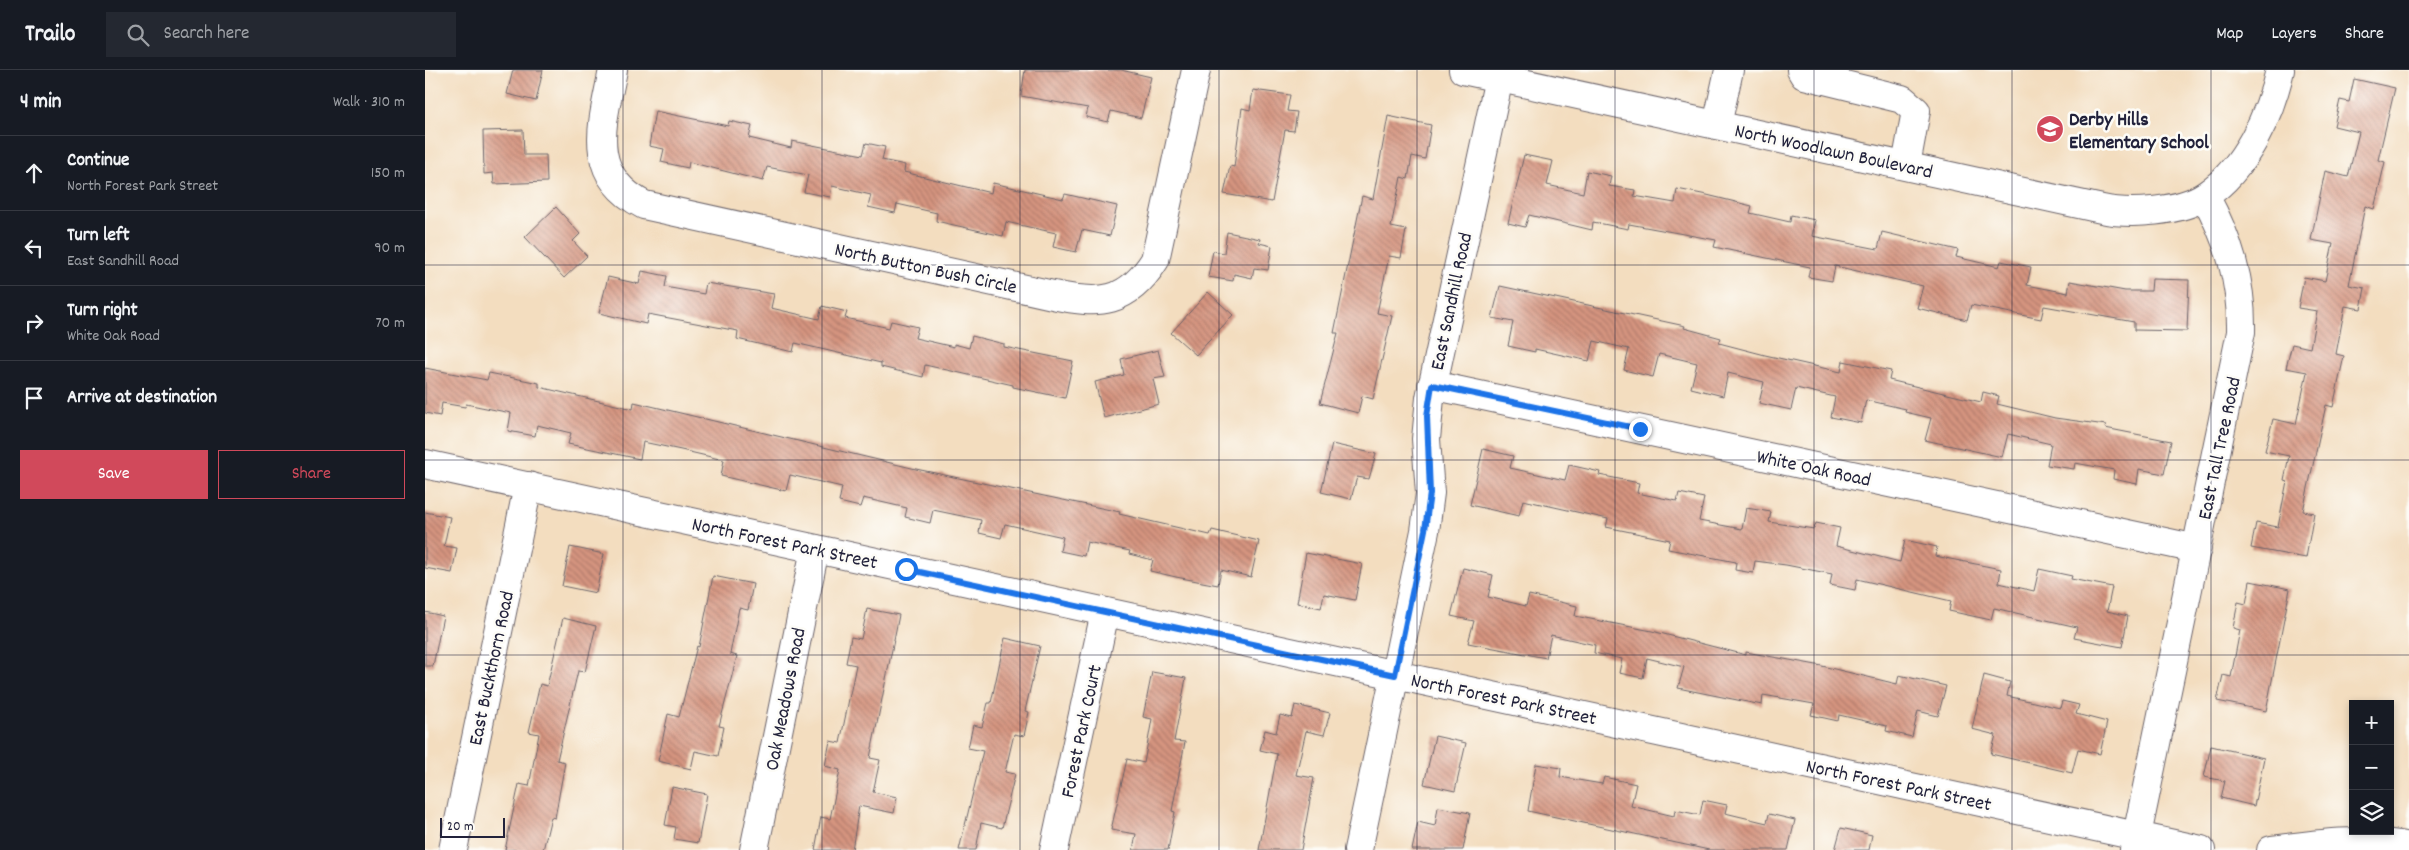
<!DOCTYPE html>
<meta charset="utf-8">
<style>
:root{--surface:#171b24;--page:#242831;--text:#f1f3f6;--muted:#9ea1a6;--line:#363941;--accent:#d1495b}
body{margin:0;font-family:Dekko,sans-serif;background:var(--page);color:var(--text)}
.controls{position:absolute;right:15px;bottom:15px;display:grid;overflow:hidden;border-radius:0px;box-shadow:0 2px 8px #0003}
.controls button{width:45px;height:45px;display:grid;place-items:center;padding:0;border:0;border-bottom:1px solid var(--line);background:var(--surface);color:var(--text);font:25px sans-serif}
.scale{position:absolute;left:15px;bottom:12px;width:65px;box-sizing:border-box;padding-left:5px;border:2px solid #22223b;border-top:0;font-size:14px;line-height:18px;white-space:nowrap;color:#22223b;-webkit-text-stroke:4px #fdfcf7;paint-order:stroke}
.stop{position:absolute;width:15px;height:15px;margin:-11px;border:4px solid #1a73e8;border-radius:50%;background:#fff}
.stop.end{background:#1a73e8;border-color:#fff;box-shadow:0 1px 5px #0008}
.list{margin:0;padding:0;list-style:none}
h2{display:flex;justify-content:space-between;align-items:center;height:65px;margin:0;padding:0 20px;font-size:21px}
h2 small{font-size:16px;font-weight:400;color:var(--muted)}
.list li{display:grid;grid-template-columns:32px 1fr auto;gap:15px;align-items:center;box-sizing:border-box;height:75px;padding:0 20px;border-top:1px solid var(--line)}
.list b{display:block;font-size:19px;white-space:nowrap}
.list p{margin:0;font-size:16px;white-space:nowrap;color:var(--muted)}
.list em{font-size:16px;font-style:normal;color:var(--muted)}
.actions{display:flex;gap:10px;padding:15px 20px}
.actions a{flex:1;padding:11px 0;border:1px solid var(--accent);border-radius:0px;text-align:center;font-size:18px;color:var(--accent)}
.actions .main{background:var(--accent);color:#fff}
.icon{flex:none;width:28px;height:28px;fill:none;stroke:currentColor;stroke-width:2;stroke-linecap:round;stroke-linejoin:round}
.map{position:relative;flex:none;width:1984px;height:780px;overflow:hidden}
header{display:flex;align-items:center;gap:30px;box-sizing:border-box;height:70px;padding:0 25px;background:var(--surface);border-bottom:1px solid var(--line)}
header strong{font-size:24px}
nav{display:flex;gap:28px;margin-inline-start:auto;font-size:18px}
.search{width:350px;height:45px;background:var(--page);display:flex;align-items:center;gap:12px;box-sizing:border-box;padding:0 18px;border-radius:0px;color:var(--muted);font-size:19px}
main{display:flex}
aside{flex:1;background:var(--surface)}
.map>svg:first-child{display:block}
</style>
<header>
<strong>Trailo</strong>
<div class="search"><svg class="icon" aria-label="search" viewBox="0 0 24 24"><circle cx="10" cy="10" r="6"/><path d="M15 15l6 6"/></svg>Search here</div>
<nav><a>Map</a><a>Layers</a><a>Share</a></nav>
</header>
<main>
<aside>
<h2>4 min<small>Walk · 310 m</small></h2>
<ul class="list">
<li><svg class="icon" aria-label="ahead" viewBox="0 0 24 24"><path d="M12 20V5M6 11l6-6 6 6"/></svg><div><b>Continue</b><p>North Forest Park Street</p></div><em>150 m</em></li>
<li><svg class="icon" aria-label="left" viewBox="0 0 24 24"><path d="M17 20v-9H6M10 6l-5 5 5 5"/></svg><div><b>Turn left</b><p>East Sandhill Road</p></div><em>90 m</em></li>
<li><svg class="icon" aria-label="right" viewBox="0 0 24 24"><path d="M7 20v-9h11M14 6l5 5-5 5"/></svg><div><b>Turn right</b><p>White Oak Road</p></div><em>70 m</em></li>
<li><svg class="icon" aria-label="arrive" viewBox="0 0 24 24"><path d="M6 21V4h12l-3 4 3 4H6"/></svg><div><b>Arrive at destination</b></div></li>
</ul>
<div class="actions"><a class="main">Save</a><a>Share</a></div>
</aside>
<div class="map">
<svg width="1984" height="780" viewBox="0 0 1984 780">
<defs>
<pattern id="building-back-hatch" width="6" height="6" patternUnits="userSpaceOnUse" patternTransform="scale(1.25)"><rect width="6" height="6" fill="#d5947f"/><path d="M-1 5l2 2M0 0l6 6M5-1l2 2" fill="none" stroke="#ac7869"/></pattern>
</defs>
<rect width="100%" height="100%" fill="#fdfcf7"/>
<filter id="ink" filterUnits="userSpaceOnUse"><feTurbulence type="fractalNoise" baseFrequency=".02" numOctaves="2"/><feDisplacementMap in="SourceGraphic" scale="10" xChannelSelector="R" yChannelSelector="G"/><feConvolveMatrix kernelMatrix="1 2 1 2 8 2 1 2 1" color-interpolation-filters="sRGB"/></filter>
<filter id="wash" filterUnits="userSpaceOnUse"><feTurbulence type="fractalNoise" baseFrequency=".0096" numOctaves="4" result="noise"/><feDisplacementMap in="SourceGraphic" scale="20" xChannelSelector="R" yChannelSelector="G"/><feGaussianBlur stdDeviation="1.12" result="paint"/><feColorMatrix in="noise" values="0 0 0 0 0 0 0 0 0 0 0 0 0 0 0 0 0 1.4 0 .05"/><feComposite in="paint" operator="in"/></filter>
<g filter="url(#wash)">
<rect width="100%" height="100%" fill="#f3ddbf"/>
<g id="blocks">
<g fill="url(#building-back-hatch)">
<path d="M 88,0 L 118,0 L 111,31 L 82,24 Z"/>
<path d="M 600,0 L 696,0 L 726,7 L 716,48 L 686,41 L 683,52 L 661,47 L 663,38 L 596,26 Z"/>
<path d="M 1929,9 L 1970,18 L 1953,90 L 1960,92 L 1949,139 L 1940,136 L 1924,215 L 1940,218 L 1936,239 L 1920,236 L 1911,284 L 1919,286 L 1908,337 L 1901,335 L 1878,441 L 1889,443 L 1881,488 L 1826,478 L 1831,453 L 1853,457 L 1862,411 L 1859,410 L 1864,386 L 1840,381 L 1848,349 L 1871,354 L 1882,302 L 1861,298 L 1867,274 L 1885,278 L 1892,241 L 1873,238 L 1879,207 L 1900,211 L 1908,174 L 1886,170 L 1900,101 L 1923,107 L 1934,62 L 1909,56 L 1915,30 L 1924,32 Z"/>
<path d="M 828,20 L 865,25 L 862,41 L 872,42 L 869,61 L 860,60 L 847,132 L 799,124 L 805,96 L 809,97 L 817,38 L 825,40 Z"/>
<path d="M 230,41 L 303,56 L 304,51 L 327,56 L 324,68 L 366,78 L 367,71 L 438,85 L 441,73 L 460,77 L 457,90 L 480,95 L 479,102 L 566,123 L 568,113 L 638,129 L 640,124 L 692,136 L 685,166 L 657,160 L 651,182 L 628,177 L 631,163 L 581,152 L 578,166 L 511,151 L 512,143 L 472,134 L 470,143 L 443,137 L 446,125 L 407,116 L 405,127 L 379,122 L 383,105 L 342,97 L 338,111 L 264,92 L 263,98 L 236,92 L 239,79 L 224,76 Z"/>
<path d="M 963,46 L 1006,55 L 1000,89 L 987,86 L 983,109 L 976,107 L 966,157 L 981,160 L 976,188 L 964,186 L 952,243 L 967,246 L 948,329 L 937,326 L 933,343 L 895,333 L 913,263 L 909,263 L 937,126 L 948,129 Z"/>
<path d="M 98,60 L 99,85 L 121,85 L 122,112 L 69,114 L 68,103 L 59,104 L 58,61 Z"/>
<path d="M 1099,85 L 1128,91 L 1122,115 L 1158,123 L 1162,101 L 1186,106 L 1184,116 L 1210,120 L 1209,126 L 1250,133 L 1252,119 L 1282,125 L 1327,136 L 1325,143 L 1365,152 L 1366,145 L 1390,150 L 1387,166 L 1453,179 L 1457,162 L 1533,180 L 1531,187 L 1574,197 L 1576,191 L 1606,197 L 1602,215 L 1643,223 L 1645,211 L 1700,221 L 1726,221 L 1727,209 L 1764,210 L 1762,261 L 1709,260 L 1709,252 L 1619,236 L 1616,249 L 1546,235 L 1542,250 L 1492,238 L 1498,216 L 1410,196 L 1407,211 L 1383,207 L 1385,197 L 1289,177 L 1291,170 L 1204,154 L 1203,159 L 1168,152 L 1167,160 L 1104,145 L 1100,157 L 1083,153 Z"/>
<path d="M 131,137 L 155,164 L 148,171 L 162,186 L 139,208 L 100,167 Z"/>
<path d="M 802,162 L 835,169 L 834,173 L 847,176 L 843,200 L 829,198 L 827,208 L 809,204 L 808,211 L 783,207 L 788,181 L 799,183 Z"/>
<path d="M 217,201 L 242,206 L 240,217 L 279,224 L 281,213 L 349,224 L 346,238 L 394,249 L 397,236 L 422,242 L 420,248 L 464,258 L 466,251 L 493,257 L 490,268 L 529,277 L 529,274 L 544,278 L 547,266 L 579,274 L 579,277 L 648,291 L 640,328 L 588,317 L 588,315 L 500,295 L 498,307 L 456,297 L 456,293 L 370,273 L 368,282 L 312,269 L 313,261 L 223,244 L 221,254 L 174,243 L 183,207 L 214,214 Z"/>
<path d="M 1075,216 L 1260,256 L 1259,258 L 1296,268 L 1294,273 L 1340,285 L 1416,302 L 1418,291 L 1466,301 L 1464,310 L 1556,332 L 1558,322 L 1574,326 L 1572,334 L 1630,348 L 1681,355 L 1680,358 L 1746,371 L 1739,404 L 1714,399 L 1712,414 L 1688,409 L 1689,400 L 1650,393 L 1649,399 L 1622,395 L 1626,374 L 1583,364 L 1577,387 L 1500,370 L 1506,348 L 1480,342 L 1481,339 L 1441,330 L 1436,353 L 1406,347 L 1410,327 L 1371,318 L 1366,340 L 1334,333 L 1339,312 L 1303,303 L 1298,326 L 1266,318 L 1272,293 L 1234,284 L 1228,307 L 1199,300 L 1204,279 L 1169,271 L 1164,291 L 1110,279 L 1110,282 L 1083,276 L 1088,252 L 1067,248 Z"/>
<path d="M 783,222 L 808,245 L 771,285 L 746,263 Z"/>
<path d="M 733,280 L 740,307 L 728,309 L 734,334 L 679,348 L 670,312 L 699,305 L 696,289 Z"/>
<path d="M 0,298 L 62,310 L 64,303 L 114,313 L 114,317 L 208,339 L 209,332 L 491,399 L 695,442 L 694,444 L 785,465 L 787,460 L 834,471 L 826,507 L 796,500 L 793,515 L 751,507 L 725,501 L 728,490 L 704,484 L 705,481 L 662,472 L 659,486 L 635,481 L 638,467 L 580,454 L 576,468 L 554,463 L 556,450 L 508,440 L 505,453 L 480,447 L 482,438 L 438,428 L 435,437 L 414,432 L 417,417 L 365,405 L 361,421 L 296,406 L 299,390 L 256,380 L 218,372 L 215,389 L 143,374 L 146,363 L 112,355 L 110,366 L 83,361 L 86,343 L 41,334 L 40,337 L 17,333 L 15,346 L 0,343 Z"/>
<path d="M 907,374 L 951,384 L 944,409 L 932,407 L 926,429 L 896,422 Z"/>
<path d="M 1058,379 L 1088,386 L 1085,398 L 1140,410 L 1144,395 L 1175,402 L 1174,405 L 1214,413 L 1212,423 L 1252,431 L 1254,423 L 1279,428 L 1274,451 L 1317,459 L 1321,438 L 1346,442 L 1344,452 L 1389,459 L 1391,453 L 1415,458 L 1411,476 L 1475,492 L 1480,470 L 1512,477 L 1510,486 L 1576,499 L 1574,513 L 1609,521 L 1614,499 L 1647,506 L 1646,509 L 1687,517 L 1682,541 L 1703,546 L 1697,577 L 1649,568 L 1652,557 L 1569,538 L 1566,550 L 1524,541 L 1526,531 L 1432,509 L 1430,520 L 1405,515 L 1407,504 L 1361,495 L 1330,491 L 1328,503 L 1310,500 L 1311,492 L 1243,479 L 1245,470 L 1181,457 L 1183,449 L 1098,430 L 1094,446 L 1045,435 Z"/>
<path d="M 0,442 L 25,447 L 19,476 L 32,478 L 27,503 L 0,498 Z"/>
<path d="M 145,477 L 179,484 L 171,523 L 137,516 Z"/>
<path d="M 881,483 L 937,494 L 930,530 L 899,524 L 896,538 L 872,533 Z"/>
<path d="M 1038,498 L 1068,505 L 1063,527 L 1101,536 L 1104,525 L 1152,536 L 1150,546 L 1227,561 L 1321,585 L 1321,582 L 1397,596 L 1472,614 L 1474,605 L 1521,616 L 1513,646 L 1493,641 L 1487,667 L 1461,661 L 1462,656 L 1414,645 L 1413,651 L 1386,645 L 1389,634 L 1338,625 L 1337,635 L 1253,618 L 1259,597 L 1222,588 L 1218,608 L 1194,603 L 1197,589 L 1169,583 L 1170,575 L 1126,565 L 1121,588 L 1043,573 L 1049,551 L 1026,546 Z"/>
<path d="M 288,506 L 328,514 L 323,540 L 314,538 L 305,584 L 312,586 L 294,656 L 299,657 L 293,686 L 270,681 L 266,699 L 233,691 L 243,644 L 254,647 L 272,576 L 274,577 Z"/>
<path d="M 1825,511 L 1865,519 L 1841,641 L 1792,631 L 1798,605 L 1806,607 L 1815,560 L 1808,558 L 1813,532 L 1821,534 Z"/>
<path d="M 442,539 L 474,545 L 445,688 L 455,690 L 448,722 L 472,727 L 469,743 L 434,736 L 427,780 L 390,780 L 396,747 L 405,749 L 415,700 L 400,696 L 405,671 L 415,673 L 431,595 L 421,593 L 426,567 L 436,569 Z"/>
<path d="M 0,542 L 18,546 L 8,596 L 0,596 Z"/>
<path d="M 138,548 L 171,556 L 160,602 L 153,601 L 132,690 L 140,692 L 130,748 L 126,747 L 118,780 L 80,780 L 94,714 L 104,716 L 114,664 L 104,662 L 115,614 L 122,616 Z"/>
<path d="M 580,568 L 615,576 L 600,641 L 604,642 L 599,666 L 589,664 L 580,702 L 590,704 L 577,758 L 556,753 L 551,780 L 534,780 L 558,681 L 543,678 L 548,655 L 557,657 L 563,633 L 566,633 Z"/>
<path d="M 727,602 L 761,608 L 749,671 L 760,672 L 747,741 L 750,742 L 743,780 L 708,780 L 711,764 L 686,760 L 702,689 L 719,693 L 727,649 L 718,647 Z"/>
<path d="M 1559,605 L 1585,612 L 1582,626 L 1635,638 L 1637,631 L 1654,635 L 1651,644 L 1682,652 L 1675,684 L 1653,679 L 1647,703 L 1566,684 L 1571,665 L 1547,659 Z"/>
<path d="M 870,635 L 905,643 L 899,665 L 881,661 L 871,705 L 889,708 L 876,780 L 834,780 L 852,684 L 835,680 L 840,660 L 851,663 L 855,645 L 867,648 Z"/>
<path d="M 1010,666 L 1041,673 L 1030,721 L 999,714 Z"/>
<path d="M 1786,676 L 1839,688 L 1829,736 L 1796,728 L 1800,711 L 1779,707 Z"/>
<path d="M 1111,694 L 1136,698 L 1135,707 L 1177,714 L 1179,707 L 1211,714 L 1206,736 L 1249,746 L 1250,740 L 1275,745 L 1278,730 L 1302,735 L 1300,743 L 1342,753 L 1344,744 L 1370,750 L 1363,780 L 1284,780 L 1103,741 Z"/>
<path d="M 247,717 L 282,724 L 273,773 L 249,769 L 251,757 L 240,755 Z"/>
<path d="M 1013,737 L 1045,743 L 1038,780 L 987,780 L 993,752 L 1010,756 Z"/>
<path d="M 1416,758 L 1447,765 L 1444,780 L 1410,780 Z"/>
</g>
</g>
</g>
<g filter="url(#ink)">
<use href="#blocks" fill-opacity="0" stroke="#6b6369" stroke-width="1"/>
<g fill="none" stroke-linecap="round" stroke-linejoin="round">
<g stroke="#6b6369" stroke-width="30">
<g id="minor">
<path d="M 188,0 C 178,52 159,104 219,135 L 628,225 C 675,235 702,234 730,190 L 771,0"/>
<path d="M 1038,0 L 1677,139 C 1705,145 1756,142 1781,125 C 1820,99 1845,45 1855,0"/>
<path d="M 1376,0 L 1379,5 L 1477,29 L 1491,41 L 1481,95"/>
<path d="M 1292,55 L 1304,0"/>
<path d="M 1007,315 L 1772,479"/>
<path d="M 0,394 L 1776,780"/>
<path d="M 28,780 L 103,416"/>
<path d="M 329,780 L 390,479"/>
<path d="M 629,780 L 680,542"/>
<path d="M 933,780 L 1000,461 L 1005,423 L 1001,369 L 1005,328 L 1074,8"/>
<path d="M 1709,780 L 1816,262 C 1817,212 1804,170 1780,126"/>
<path d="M 1846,780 C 1890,774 1940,767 1984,777"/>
</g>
</g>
<use href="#minor" stroke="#fff" stroke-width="28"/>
</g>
</g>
<g fill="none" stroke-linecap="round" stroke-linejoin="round" filter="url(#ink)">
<path stroke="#1a73e8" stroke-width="6" d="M 481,499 L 970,605 L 1000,460 L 1005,423 L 1002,346 L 1007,315 L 1215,359"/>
</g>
<path fill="none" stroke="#22223b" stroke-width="1" stroke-opacity="0.55" d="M 198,0 L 198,780M 397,0 L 397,780M 595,0 L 595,780M 794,0 L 794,780M 992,0 L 992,780M 1190,0 L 1190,780M 1389,0 L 1389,780M 1587,0 L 1587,780M 1786,0 L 1786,780M 0,195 L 1984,195M 0,390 L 1984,390M 0,585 L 1984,585"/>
<defs>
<g id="school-disc" transform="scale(1.4375)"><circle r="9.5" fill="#d1495b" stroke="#fdfcf7"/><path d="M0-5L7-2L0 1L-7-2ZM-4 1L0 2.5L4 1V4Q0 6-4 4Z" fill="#fff"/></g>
</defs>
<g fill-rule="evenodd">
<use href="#school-disc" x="1625" y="59"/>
</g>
<g text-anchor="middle" stroke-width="5" stroke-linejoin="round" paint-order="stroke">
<g font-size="20" font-weight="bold" fill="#22223b" stroke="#fdfcf7" text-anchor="start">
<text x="1644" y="55">Derby Hills<tspan x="1644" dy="23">Elementary School</tspan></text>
</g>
<g font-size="20" fill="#22223b" stroke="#fdfcf7">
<text transform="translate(1409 80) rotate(12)" y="7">North Woodlawn Boulevard</text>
<text transform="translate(501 197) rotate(12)" y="7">North Button Bush Circle</text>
<text transform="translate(1025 231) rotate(-78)" y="7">East Sandhill Road</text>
<text transform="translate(1793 378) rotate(-78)" y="7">East Tall Tree Road</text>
<text transform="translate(1389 397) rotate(12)" y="7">White Oak Road</text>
<text transform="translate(360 472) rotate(12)" y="7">North Forest Park Street</text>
<text transform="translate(65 598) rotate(-78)" y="7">East Buckthorn Road</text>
<text transform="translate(1079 628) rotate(12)" y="7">North Forest Park Street</text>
<text transform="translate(359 629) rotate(-79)" y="7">Oak Meadows Road</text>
<text transform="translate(655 661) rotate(-78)" y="7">Forest Park Court</text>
<text transform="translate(1474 714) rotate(12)" y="7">North Forest Park Street</text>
</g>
</g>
</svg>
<div class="controls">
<button>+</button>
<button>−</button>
<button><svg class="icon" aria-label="layers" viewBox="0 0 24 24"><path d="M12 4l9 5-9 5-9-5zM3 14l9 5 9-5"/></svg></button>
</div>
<div class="scale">20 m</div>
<div class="stop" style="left:481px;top:499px"></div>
<div class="stop end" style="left:1215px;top:359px"></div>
</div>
</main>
